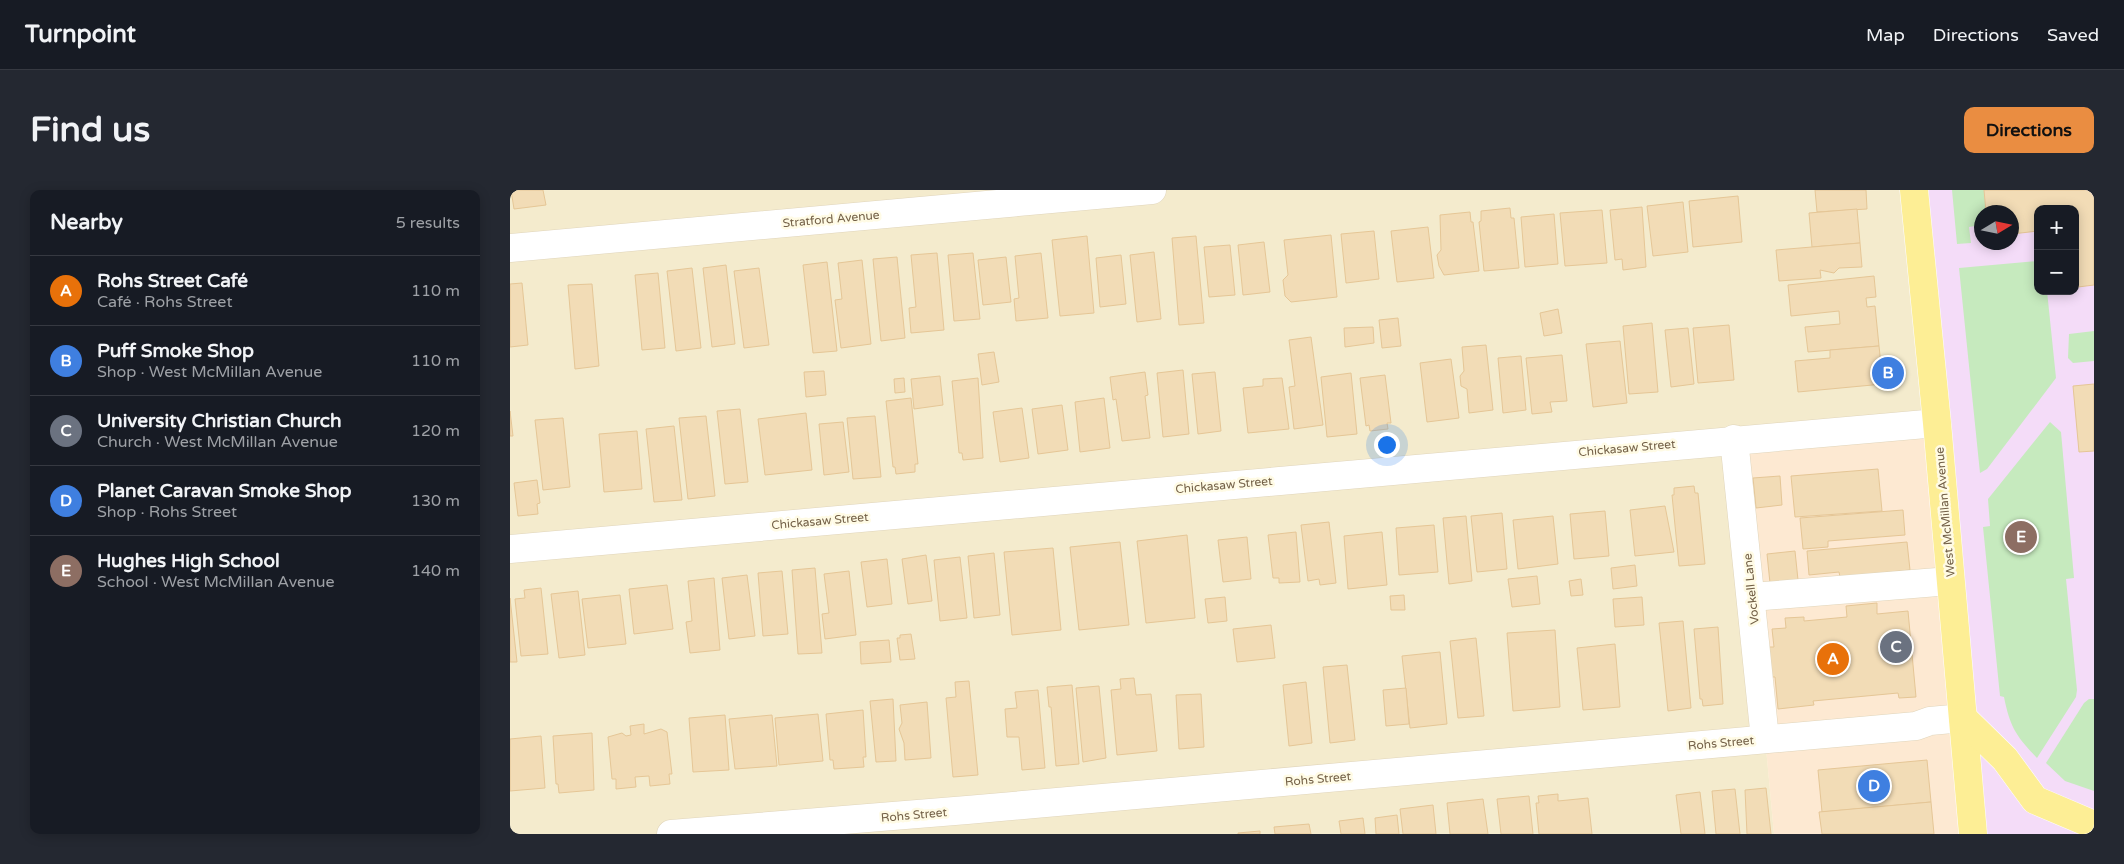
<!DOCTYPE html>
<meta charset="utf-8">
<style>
:root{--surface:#171b24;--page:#242831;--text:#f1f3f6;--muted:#9ea1a6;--line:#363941;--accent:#ea8d41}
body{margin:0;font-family:"Varela Round",sans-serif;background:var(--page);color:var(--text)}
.controls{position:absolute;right:15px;top:15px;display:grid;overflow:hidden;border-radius:10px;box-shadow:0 2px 12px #0003}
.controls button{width:45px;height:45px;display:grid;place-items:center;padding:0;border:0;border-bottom:1px solid var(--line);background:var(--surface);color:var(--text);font:25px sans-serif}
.compass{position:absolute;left:1464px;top:15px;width:45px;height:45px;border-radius:50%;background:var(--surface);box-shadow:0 2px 12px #0003;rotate:80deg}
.you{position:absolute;left:876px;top:254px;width:18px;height:18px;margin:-12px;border:4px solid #fff;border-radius:50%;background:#1a73e8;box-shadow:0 0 0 8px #1a73e833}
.badge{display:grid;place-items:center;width:32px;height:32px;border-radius:50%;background:var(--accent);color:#fff;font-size:16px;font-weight:700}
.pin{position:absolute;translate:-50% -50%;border:2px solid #fff;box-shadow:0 1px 5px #0006}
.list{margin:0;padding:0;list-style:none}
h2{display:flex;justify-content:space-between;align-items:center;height:65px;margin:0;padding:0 20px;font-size:21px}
h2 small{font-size:16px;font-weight:400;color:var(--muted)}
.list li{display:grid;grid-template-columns:32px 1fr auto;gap:15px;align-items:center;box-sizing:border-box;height:70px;padding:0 20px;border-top:1px solid var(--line)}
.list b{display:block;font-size:19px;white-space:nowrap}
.list p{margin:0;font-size:16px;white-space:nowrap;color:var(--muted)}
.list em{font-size:16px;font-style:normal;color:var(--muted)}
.map{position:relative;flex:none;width:1584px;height:644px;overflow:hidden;border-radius:10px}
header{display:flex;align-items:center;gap:30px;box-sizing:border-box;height:70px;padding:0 25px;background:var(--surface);border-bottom:1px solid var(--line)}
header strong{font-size:24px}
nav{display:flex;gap:28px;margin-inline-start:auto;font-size:18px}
.intro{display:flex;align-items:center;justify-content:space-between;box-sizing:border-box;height:120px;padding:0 30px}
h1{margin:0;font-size:35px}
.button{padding:12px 22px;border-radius:10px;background:var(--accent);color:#111;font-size:18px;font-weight:700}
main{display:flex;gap:30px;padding:0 30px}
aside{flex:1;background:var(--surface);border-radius:10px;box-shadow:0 2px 12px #0003}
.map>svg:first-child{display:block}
</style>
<header>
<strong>Turnpoint</strong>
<nav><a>Map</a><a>Directions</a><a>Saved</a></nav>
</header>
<div class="intro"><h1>Find us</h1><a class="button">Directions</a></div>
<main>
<aside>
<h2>Nearby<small>5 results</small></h2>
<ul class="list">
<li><span class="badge" style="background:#e8710a">A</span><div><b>Rohs Street Café</b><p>Café · Rohs Street</p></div><em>110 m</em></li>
<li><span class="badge" style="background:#3f7fe0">B</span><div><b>Puff Smoke Shop</b><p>Shop · West McMillan Avenue</p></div><em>110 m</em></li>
<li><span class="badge" style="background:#6b7280">C</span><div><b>University Christian Church</b><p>Church · West McMillan Avenue</p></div><em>120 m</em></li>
<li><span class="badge" style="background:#3f7fe0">D</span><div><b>Planet Caravan Smoke Shop</b><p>Shop · Rohs Street</p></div><em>130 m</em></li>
<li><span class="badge" style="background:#8d6e63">E</span><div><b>Hughes High School</b><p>School · West McMillan Avenue</p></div><em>140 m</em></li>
</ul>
</aside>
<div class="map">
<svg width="1584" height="644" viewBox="0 0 1584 644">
<rect width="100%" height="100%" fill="#fcf8df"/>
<path fill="#f4ebcd" d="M 0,0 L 1404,0 L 1427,233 L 1242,407 L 1264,644 L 0,644 Z"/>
<path fill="#fde9d2" d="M 1427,233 L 1463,644 L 1264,644 L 1242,407 L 1224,249 Z"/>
<path fill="#f4dcf8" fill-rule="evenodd" d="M 1404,0 L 1584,0 L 1584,644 L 1463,644 ZM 1528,19 L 1565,19 L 1565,101 L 1528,101 ZM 1472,22 L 1502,22 L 1502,52 L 1472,52 Z"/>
<g fill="#c6eabe">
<path d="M 1442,0 L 1474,0 L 1476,22 L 1472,22 L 1471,35 L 1459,37 L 1461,53 L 1447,54 Z"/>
<path d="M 1528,71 L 1528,101 L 1537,101 L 1546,188 L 1477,279 L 1470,283 L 1449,78 Z"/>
<path d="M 1584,141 L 1584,171 L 1563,173 L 1558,168 L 1559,144 Z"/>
<path d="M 1540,232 L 1551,242 L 1564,388 L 1556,389 L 1567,500 L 1566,507 L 1527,568 C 1506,546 1500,537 1494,507 L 1490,506 L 1473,337 L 1480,336 L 1478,309 Z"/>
<path d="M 1579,509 L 1584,509 L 1584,601 L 1555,591 L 1536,573 L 1574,513 Z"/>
</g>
<g fill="#f2dcb6" stroke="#e5c696">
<path d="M 1,0 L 33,0 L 36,15 L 4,19 Z"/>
<path d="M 1305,0 L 1356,0 L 1357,19 L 1307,22 Z"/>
<path d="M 1474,0 L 1584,0 L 1584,95 L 1568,97 L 1565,19 L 1528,19 L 1528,41 L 1502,44 L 1502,22 L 1476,22 Z"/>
<path d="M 1228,6 L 1232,52 L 1183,57 L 1179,11 Z"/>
<path d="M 1173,12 L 1178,62 L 1143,66 L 1137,16 Z"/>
<path d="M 1132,17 L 1136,77 L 1113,80 L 1112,69 L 1105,70 L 1100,20 Z"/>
<path d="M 1000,18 L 1001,28 L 1004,28 L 1009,78 L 974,81 L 969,32 L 971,31 L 971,21 Z"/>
<path d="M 1347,19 L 1350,53 L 1302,57 L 1299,23 Z"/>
<path d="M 1092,20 L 1097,73 L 1055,76 L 1050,23 Z"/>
<path d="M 960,22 L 961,32 L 963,32 L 969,81 L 934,85 L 929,76 L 927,65 L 931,60 L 930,25 Z"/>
<path d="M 1044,24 L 1048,74 L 1015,77 L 1011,27 Z"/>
<path d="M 918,37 L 924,88 L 887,92 L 881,41 Z"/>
<path d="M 864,41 L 869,89 L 836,93 L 831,44 Z"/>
<path d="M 821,45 L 827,107 L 781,112 L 775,106 L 773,90 L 778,85 L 774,50 Z"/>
<path d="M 577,46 L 584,123 L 550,126 L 542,50 Z"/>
<path d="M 686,46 L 694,133 L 669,135 L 662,48 Z"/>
<path d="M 754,52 L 760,102 L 733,105 L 728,55 Z"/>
<path d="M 1350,53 L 1352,77 L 1329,78 L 1324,83 L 1310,80 L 1311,88 L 1269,91 L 1266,60 Z"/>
<path d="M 720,55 L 725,105 L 699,107 L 694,57 Z"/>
<path d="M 644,62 L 651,129 L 627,132 L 620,65 Z"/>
<path d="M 427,63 L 434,140 L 401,143 L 399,118 L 406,117 L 401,65 Z"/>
<path d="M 463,63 L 470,129 L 444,131 L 438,65 Z"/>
<path d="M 531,63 L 538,128 L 506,131 L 504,109 L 509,108 L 505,66 Z"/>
<path d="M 611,65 L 616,114 L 590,117 L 586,68 Z"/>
<path d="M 387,67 L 395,148 L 371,151 L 363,69 Z"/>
<path d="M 496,67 L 501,112 L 473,115 L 468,70 Z"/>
<path d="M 352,70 L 361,154 L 331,158 L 325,110 L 332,109 L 328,73 Z"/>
<path d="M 317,72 L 327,161 L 303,163 L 293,75 Z"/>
<path d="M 216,75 L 225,154 L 202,157 L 193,78 Z"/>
<path d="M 182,78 L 191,158 L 166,161 L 157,81 Z"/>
<path d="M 249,78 L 259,155 L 234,158 L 224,81 Z"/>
<path d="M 148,83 L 155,158 L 132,160 L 125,85 Z"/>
<path d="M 1364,86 L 1366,107 L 1356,108 L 1357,117 L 1365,116 L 1369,156 L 1298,162 L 1295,137 L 1330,134 L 1329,121 L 1281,126 L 1278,95 Z"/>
<path d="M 12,93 L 18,155 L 0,157 L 0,94 Z"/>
<path d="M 82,94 L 89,176 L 65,179 L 58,95 Z"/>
<path d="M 1048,119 L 1052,143 L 1034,146 L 1030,123 Z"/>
<path d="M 888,128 L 891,156 L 872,158 L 869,130 Z"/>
<path d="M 1142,133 L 1148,202 L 1119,204 L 1113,136 Z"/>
<path d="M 1219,135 L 1224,190 L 1188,193 L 1183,138 Z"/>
<path d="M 863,137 L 864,153 L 835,157 L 834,138 Z"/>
<path d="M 1178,138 L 1184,194 L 1161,197 L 1155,140 Z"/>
<path d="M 801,147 L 813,235 L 784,239 L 779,197 L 785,196 L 779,150 Z"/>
<path d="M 1110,151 L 1117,213 L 1083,217 L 1076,154 Z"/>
<path d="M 976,155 L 983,220 L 959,223 L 957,199 L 951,196 L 950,186 L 954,181 L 952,157 Z"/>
<path d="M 1369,156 L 1373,194 L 1288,202 L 1285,171 L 1320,168 L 1320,160 Z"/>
<path d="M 484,162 L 489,192 L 472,195 L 468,164 Z"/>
<path d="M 1052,165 L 1057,211 L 1040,212 L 1042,222 L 1022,224 L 1016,168 Z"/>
<path d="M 1011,166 L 1016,220 L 993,223 L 988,168 Z"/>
<path d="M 941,169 L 949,228 L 917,232 L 910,173 Z"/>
<path d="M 673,180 L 679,244 L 653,247 L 647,183 Z"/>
<path d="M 314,181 L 316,205 L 296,207 L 294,182 Z"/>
<path d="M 635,182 L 638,205 L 635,206 L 640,248 L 612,251 L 606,209 L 603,210 L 600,187 Z"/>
<path d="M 705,182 L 711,241 L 688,244 L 682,184 Z"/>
<path d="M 841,183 L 847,244 L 817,247 L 811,187 Z"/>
<path d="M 875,185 L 881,233 L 877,233 L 878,239 L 860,241 L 859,235 L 856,236 L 850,188 Z"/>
<path d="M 430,186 L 433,215 L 404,219 L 401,189 Z"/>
<path d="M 394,188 L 395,202 L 385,203 L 384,189 Z"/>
<path d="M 468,188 L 473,268 L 453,270 L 452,263 L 449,263 L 442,191 Z"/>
<path d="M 772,188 L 779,239 L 738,243 L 733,198 L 753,196 L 753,189 Z"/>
<path d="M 1584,194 L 1584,261 L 1569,262 L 1563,196 Z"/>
<path d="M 401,208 L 408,274 L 405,274 L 405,282 L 386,284 L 385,277 L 383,277 L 376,211 Z"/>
<path d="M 594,208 L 600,258 L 570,262 L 565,212 Z"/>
<path d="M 552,215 L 558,260 L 528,264 L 522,219 Z"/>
<path d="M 512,218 L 519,268 L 490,272 L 483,222 Z"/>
<path d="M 230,219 L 238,292 L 215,294 L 207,221 Z"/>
<path d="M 0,221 L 3,246 L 0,246 Z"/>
<path d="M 296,223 L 302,280 L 255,285 L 248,229 Z"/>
<path d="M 196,226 L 205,306 L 178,309 L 169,228 Z"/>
<path d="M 365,226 L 371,287 L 343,289 L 337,228 Z"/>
<path d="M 53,228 L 60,297 L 33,300 L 25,230 Z"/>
<path d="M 333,232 L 339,282 L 314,285 L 309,234 Z"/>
<path d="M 164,236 L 172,310 L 144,312 L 136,239 Z"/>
<path d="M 127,241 L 132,299 L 94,302 L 89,244 Z"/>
<path d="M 1368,279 L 1372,321 L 1285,327 L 1281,286 Z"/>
<path d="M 1270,286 L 1272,315 L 1246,318 L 1243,288 Z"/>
<path d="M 27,290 L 30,313 L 27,314 L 28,324 L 8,326 L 4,293 Z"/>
<path d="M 1184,296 L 1185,303 L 1188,303 L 1195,374 L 1169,376 L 1162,305 L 1164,305 L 1164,298 Z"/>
<path d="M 1155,316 L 1164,362 L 1125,366 L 1120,320 Z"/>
<path d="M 1393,320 L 1395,345 L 1318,351 L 1318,357 L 1293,359 L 1290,328 Z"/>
<path d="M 1095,321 L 1099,366 L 1064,369 L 1060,324 Z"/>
<path d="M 992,323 L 997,379 L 967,382 L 961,326 Z"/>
<path d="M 956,326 L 962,391 L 939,394 L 933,328 Z"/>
<path d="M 1043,326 L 1048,374 L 1008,379 L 1003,330 Z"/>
<path d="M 819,332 L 826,393 L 810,395 L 809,389 L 798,391 L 791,335 Z"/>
<path d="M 924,335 L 928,382 L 889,385 L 886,338 Z"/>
<path d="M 786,342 L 790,392 L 769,393 L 769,388 L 763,388 L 758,345 Z"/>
<path d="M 872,342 L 877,395 L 838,399 L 834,346 Z"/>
<path d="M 677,345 L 685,428 L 636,433 L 627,351 Z"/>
<path d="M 737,347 L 741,389 L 713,392 L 708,350 Z"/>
<path d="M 610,352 L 619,435 L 569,440 L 560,357 Z"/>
<path d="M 1397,352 L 1400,380 L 1330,387 L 1329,382 L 1299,385 L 1297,361 Z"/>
<path d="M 543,358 L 551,440 L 502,445 L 494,362 Z"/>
<path d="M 1285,361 L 1288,390 L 1260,393 L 1257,364 Z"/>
<path d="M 484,363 L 490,425 L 464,428 L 458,366 Z"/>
<path d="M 416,365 L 422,411 L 398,414 L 392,369 Z"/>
<path d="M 450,367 L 457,428 L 430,431 L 424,370 Z"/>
<path d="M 377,369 L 382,414 L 357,417 L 351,372 Z"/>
<path d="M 1125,375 L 1127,396 L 1103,399 L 1101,378 Z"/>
<path d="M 305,378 L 312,463 L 288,464 L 282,380 Z"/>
<path d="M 272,381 L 278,444 L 253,446 L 248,383 Z"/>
<path d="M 339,381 L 346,445 L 315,449 L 312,424 L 319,423 L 314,384 Z"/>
<path d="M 237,385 L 245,446 L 219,449 L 212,388 Z"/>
<path d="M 1027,386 L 1030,414 L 1002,417 L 998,389 Z"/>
<path d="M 204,388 L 210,460 L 180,463 L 176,432 L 182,431 L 178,391 Z"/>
<path d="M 1071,389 L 1073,405 L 1061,406 L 1059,391 Z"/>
<path d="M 157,395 L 163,439 L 124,444 L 119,399 Z"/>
<path d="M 31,398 L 38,464 L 11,466 L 5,409 L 15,408 L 14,400 Z"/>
<path d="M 68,401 L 75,465 L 49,468 L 41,404 Z"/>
<path d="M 110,405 L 116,454 L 78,458 L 72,409 Z"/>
<path d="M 894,405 L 895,420 L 881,420 L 880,406 Z"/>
<path d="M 715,407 L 717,431 L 698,433 L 695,409 Z"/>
<path d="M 1132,407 L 1134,435 L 1105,437 L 1103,409 Z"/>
<path d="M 0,408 L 7,472 L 0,472 Z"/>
<path d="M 1367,413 L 1367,424 L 1398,421 L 1406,507 L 1389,508 L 1388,503 L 1303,511 L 1304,515 L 1268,519 L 1265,487 L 1261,487 L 1259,457 L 1264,457 L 1262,439 L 1276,438 L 1275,428 L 1294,427 L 1294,431 L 1337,427 L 1336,416 Z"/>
<path d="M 1173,431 L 1181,518 L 1158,521 L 1149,433 Z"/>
<path d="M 761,435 L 765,468 L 727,472 L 723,439 Z"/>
<path d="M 1208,437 L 1213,514 L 1193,516 L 1192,509 L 1190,509 L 1184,439 Z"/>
<path d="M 1045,440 L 1050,517 L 1003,521 L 997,443 Z"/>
<path d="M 401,444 L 405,469 L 390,470 L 387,448 L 390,448 L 390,445 Z"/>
<path d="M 966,448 L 974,526 L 948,528 L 940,451 Z"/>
<path d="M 379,450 L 381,472 L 351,474 L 350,452 Z"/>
<path d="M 1105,454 L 1110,517 L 1073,520 L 1067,458 Z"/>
<path d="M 930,462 L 937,534 L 900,538 L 892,466 Z"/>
<path d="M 837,475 L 845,550 L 820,553 L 813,477 Z"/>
<path d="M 624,488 L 626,505 L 641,504 L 647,561 L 607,565 L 601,500 L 611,499 L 610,489 Z"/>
<path d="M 459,491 L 468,585 L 443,587 L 436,508 L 446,507 L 445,492 Z"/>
<path d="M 796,492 L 802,553 L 779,556 L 773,495 Z"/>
<path d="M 562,495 L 569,574 L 546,576 L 541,517 L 539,517 L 537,497 Z"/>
<path d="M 589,496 L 596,568 L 573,572 L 566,498 Z"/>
<path d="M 896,498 L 899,534 L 876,536 L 873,500 Z"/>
<path d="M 528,500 L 535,578 L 512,580 L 509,547 L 497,547 L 495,519 L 507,518 L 505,502 Z"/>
<path d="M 691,504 L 694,557 L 669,559 L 666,505 Z"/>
<path d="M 383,509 L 386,571 L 366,572 L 360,511 Z"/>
<path d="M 417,512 L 421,568 L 395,570 L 394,553 L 389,539 L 392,533 L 390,515 Z"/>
<path d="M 353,520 L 356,567 L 353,567 L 354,577 L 324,579 L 323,570 L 320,570 L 316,524 Z"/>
<path d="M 308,524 L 313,571 L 269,575 L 265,528 Z"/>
<path d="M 215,525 L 219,580 L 183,582 L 179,528 Z"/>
<path d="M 262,525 L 267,576 L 225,579 L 219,529 Z"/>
<path d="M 134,534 L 134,544 L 151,539 L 157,542 L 162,584 L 159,584 L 160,594 L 140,596 L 139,586 L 125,587 L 126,597 L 106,599 L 106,589 L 102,589 L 98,547 L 112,543 L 116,546 L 121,545 L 120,536 Z"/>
<path d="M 82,543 L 84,600 L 49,603 L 48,594 L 46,594 L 43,546 Z"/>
<path d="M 31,546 L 35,598 L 0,601 L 0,549 Z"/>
<path d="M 1417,570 L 1421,612 L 1312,622 L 1308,580 Z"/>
<path d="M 1256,598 L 1261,644 L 1237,644 L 1235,600 Z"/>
<path d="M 1225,599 L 1230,644 L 1206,644 L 1202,601 Z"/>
<path d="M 1190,602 L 1195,644 L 1171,644 L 1166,605 Z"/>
<path d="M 1048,604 L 1048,611 L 1078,608 L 1082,644 L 1029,644 L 1026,613 L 1029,613 L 1028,606 Z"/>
<path d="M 1019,606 L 1023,644 L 991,644 L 987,609 Z"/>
<path d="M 973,609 L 978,644 L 940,644 L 937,613 Z"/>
<path d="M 1421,612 L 1424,644 L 1312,644 L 1309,622 Z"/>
<path d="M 923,615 L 926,644 L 893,644 L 890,619 Z"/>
<path d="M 887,625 L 889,644 L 866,644 L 865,628 Z"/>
<path d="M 853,628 L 855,644 L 831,644 L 829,631 Z"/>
<path d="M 799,634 L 801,644 L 765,644 L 764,637 Z"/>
<path d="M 750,641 L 750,644 L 728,644 L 728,643 Z"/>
</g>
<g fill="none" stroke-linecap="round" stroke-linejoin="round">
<g stroke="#e0d5bb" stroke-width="29">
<g id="minor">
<path d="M 0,58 L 642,0"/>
<path d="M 1224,249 L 1255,549"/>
<path d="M 0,359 L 1427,233"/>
<path d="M 1242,407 L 1440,391"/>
<path d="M 161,644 L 457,620 L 1406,536 L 1420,531 L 1453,528"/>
</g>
</g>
<g stroke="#fff" stroke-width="29">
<g id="major">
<path d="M 1404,0 L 1427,233 L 1463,644"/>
<path d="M 1453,528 L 1495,569 L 1525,610 L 1584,635"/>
</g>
</g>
<use href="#minor" stroke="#fff" stroke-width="28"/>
<use href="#major" stroke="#fdee95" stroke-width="28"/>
</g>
<g text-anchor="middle" stroke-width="5" stroke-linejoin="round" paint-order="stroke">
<g font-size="12" fill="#736047" stroke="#fffbe5">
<text transform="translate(321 29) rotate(-5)" y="4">Stratford Avenue</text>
<text transform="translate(1117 258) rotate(-5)" y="4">Chickasaw Street</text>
<text transform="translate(714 295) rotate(-5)" y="4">Chickasaw Street</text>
<text transform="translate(1435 322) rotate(-95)" y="4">West McMillan Avenue</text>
<text transform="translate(310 331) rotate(-5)" y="4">Chickasaw Street</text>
<text transform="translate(1241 399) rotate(-96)" y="4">Vockell Lane</text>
<text transform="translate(1211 553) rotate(-5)" y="4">Rohs Street</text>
<text transform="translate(808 589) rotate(-5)" y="4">Rohs Street</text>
<text transform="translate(404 625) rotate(-5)" y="4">Rohs Street</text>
</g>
</g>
</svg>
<div class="controls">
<button>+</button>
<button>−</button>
</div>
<svg class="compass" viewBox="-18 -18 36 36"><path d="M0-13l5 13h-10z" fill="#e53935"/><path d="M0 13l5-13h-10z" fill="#9ea1a6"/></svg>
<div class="you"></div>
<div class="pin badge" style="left:1323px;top:469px;background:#e8710a">A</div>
<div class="pin badge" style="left:1378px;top:183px;background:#3f7fe0">B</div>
<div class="pin badge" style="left:1386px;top:457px;background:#6b7280">C</div>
<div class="pin badge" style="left:1364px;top:596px;background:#3f7fe0">D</div>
<div class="pin badge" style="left:1511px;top:347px;background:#8d6e63">E</div>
</div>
</main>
